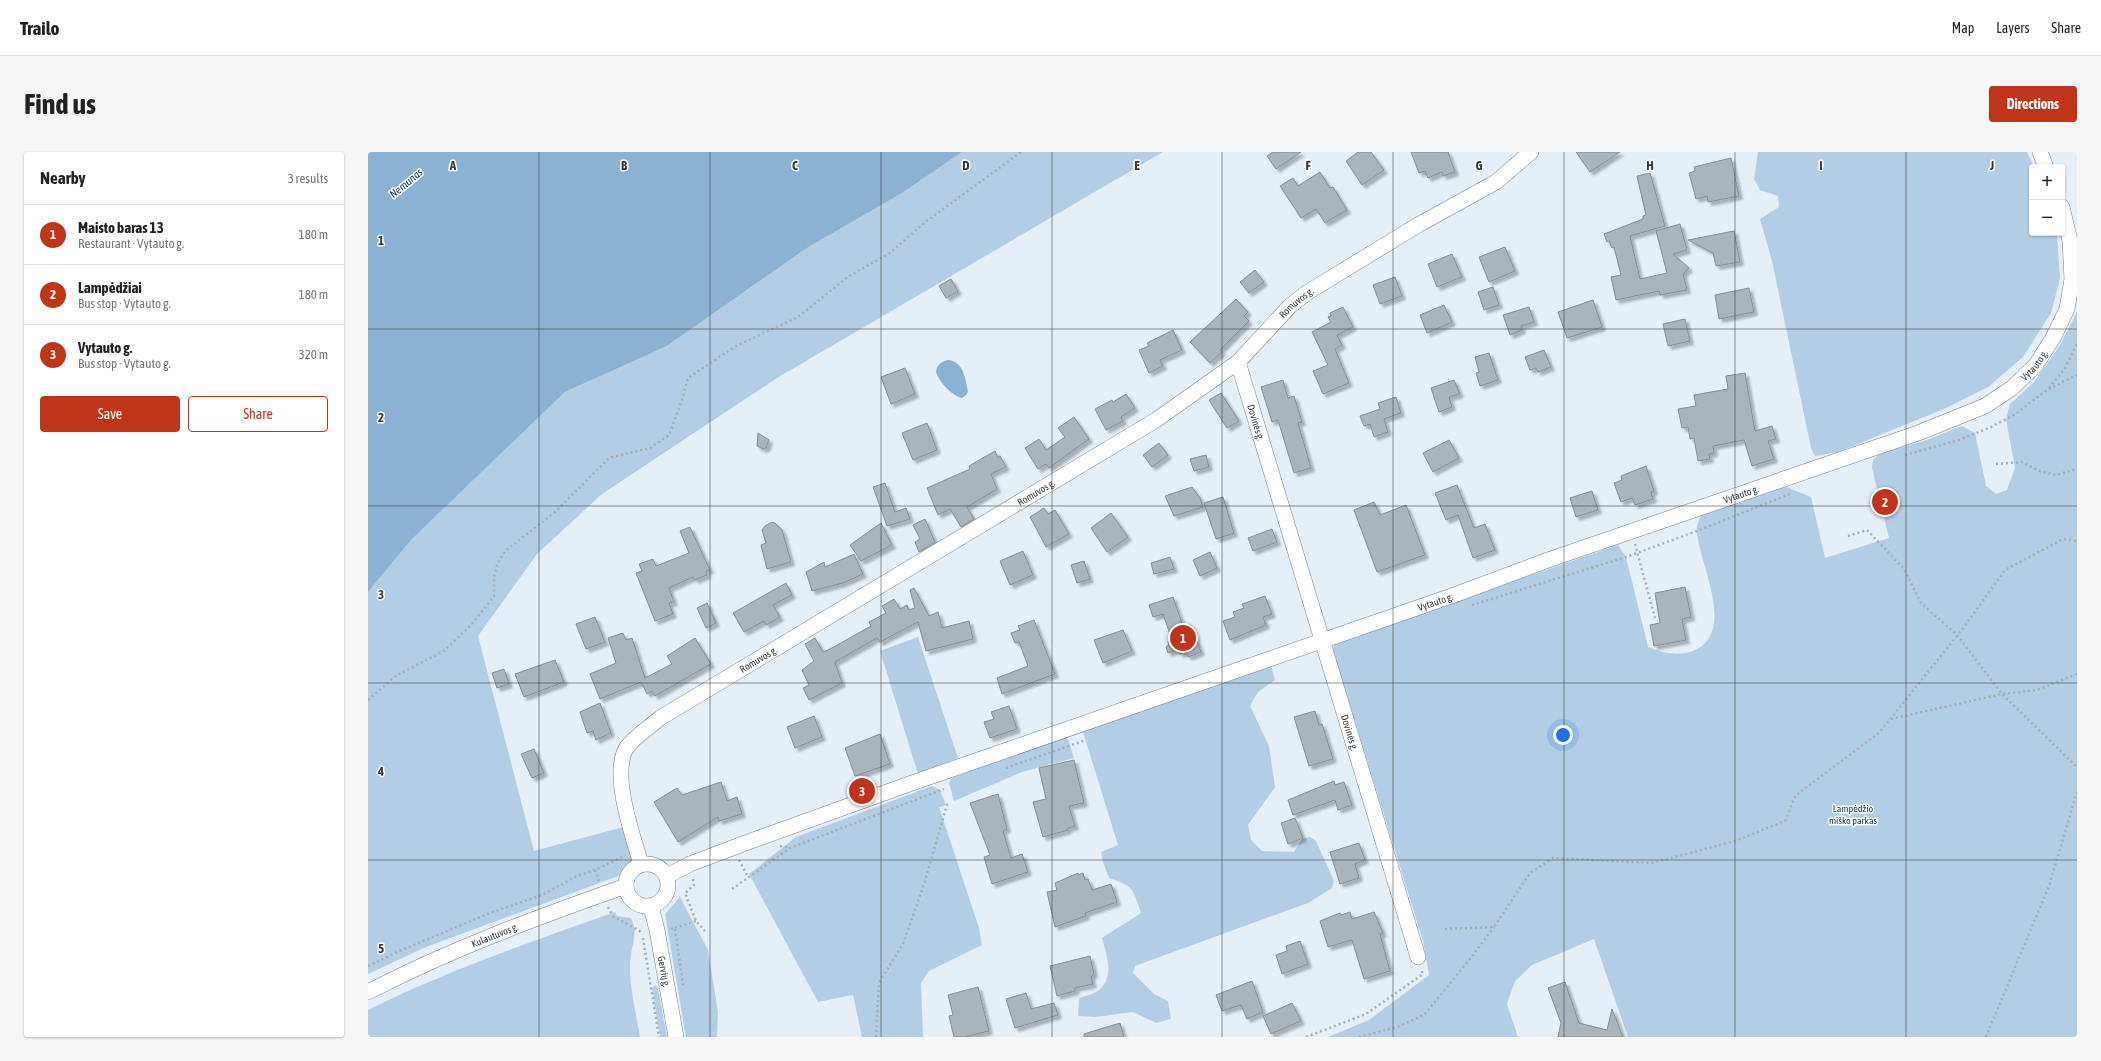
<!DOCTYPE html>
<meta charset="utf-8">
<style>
:root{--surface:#fff;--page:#f6f6f6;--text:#222;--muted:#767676;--line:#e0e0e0;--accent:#c03519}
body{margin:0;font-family:"Asap Condensed",sans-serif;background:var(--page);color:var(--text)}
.controls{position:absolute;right:12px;top:12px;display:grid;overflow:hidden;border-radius:4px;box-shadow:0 1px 3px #0004}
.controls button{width:36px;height:36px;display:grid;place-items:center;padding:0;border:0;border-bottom:1px solid var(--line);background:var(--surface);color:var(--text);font:20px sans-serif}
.you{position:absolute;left:1195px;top:583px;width:14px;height:14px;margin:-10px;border:3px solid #fff;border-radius:50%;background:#1a73e8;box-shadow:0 0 0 6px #1a73e833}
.badge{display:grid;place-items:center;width:26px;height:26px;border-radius:50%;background:var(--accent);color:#fff;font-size:13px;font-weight:700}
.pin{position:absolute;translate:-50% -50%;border:2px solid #fff;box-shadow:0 1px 4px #0006}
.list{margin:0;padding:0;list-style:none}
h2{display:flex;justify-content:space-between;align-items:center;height:52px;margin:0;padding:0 16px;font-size:17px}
h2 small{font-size:13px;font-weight:400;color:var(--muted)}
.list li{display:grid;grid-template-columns:26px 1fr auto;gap:12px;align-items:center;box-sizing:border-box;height:60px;padding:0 16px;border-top:1px solid var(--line)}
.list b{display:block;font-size:15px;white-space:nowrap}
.list p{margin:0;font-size:13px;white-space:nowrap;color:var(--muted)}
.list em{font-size:13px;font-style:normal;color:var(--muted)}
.actions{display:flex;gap:8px;padding:12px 16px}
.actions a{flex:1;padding:9px 0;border:1px solid var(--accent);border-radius:4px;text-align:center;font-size:14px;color:var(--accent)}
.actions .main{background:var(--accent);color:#fff}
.map{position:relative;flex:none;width:1709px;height:885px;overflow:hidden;border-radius:4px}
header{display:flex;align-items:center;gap:24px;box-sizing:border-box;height:56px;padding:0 20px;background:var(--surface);border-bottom:1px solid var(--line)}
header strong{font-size:19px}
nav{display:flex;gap:22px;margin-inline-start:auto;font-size:14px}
.intro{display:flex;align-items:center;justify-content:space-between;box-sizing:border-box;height:96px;padding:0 24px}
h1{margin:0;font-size:28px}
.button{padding:10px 18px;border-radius:4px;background:var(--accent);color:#fff;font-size:14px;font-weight:700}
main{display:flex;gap:24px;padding:0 24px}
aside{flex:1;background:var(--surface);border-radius:4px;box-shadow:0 1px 3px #0004}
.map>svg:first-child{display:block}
</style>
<header>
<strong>Trailo</strong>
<nav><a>Map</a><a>Layers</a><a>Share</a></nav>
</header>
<div class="intro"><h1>Find us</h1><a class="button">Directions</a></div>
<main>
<aside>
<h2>Nearby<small>3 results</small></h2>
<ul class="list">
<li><span class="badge">1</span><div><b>Maisto baras 13</b><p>Restaurant · Vytauto g.</p></div><em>180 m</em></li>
<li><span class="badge">2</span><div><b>Lampėdžiai</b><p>Bus stop · Vytauto g.</p></div><em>180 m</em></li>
<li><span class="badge">3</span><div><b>Vytauto g.</b><p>Bus stop · Vytauto g.</p></div><em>320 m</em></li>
</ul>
<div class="actions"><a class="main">Save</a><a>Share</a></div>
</aside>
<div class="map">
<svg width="1709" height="885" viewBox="0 0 1709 885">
<defs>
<filter id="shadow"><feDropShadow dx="3.5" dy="3.5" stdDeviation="1" flood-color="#0004"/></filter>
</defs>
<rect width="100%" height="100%" fill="#e5eff7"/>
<g fill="#b3cee4">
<path d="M 594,0 L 795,0 L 409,226 L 234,342 L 169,402 L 110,484 L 166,699 L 255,675 L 264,709 L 261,716 L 253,723 L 58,795 L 0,822 L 0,440 L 43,388 L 197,240 L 299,194 L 439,96 L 534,41 Z"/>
<path d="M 1390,0 L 1659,0 L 1666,15 L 1664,15 L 1664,81 L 1689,81 L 1692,127 L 1683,161 L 1655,205 L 1620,235 L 1576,257 L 1470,300 L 1447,304 L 1443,296 L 1404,109 L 1392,67 L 1411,55 L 1410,44 L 1392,38 L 1386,27 Z"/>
<path d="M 1709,160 L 1709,885 L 1260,885 L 1226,787 L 1164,813 L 1147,829 L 1139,852 L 1150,885 L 960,885 L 1001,868 L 1061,823 L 1055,789 L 965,498 L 967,491 L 1250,393 L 1258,405 L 1280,495 C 1295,501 1312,505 1327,498 C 1368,479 1332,414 1329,380 C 1328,375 1331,368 1333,363 L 1416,334 L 1443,345 L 1457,406 L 1521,386 L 1504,316 L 1505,308 L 1512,301 L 1556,289 L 1594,274 L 1607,281 L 1618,334 L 1628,342 L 1639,338 L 1647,316 L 1638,267 L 1642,252 L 1666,230 L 1692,193 Z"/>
<path d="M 550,485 L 590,606 L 550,622 L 512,499 Z"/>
<path d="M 903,513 L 907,528 L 890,540 L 882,554 L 901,594 L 907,635 L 880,673 L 883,688 L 894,699 L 926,700 L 934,687 L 942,685 L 948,689 L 966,729 L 964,736 L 940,751 L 767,814 L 765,821 L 786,842 L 800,849 L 803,867 L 788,871 L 765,860 L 727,865 L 710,864 L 711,846 C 717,844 727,842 732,837 C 747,824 738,801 734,786 L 773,761 C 765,736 765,734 741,726 L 735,710 L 733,700 L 750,693 L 715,580 Z"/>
<path d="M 693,584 L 700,587 L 706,606 L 654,620 L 586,649 L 581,631 L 584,626 Z"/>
<path d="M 564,634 L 572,638 L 578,653 L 571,655 L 611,776 L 614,793 L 561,819 L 553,831 L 555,885 L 494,885 L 485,843 L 450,850 L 381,722 L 428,685 Z"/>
<path d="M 312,745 L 340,798 L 350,860 L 349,885 L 318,885 L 297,762 Z"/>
<path d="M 247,760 L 249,764 L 263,766 C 270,780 265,789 263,802 C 259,826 268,861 272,885 L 0,885 L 0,858 C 80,818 163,790 247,760 Z"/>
<path d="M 287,833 L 290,836 L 299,885 L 292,885 L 284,837 Z"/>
</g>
<g fill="#8bb2d3">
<path d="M 0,0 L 594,0 L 534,41 L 439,96 L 299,194 L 197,240 L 43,388 L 0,440 Z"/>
<path d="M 581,208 C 596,211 597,226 600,239 L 599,242 L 594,246 C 583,243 572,231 568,220 C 569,212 574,209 581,208 Z"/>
</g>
<g fill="#aab4bc" stroke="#848d95" filter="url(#shadow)">
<path d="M 905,0 L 933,0 L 908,17 L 899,4 Z"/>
<path d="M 990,0 L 1003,0 L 1016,18 L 994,33 L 978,9 Z"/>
<path d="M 1043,0 L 1080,0 L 1087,20 L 1075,24 L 1074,20 L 1060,26 L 1057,19 L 1051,21 Z"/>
<path d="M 1208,0 L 1252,0 L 1222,20 Z"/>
<path d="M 1363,6 L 1371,44 L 1340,50 L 1339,44 L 1328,47 L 1321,21 L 1327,19 L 1326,15 Z"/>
<path d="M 952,20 L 962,36 L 965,35 L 979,58 L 957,71 L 948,57 L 933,66 L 912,34 L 925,26 L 930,34 Z"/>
<path d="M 1282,21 L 1297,74 L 1262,84 L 1272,127 L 1299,121 L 1288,79 L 1312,72 L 1319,98 L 1305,102 L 1321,116 L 1315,122 L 1319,138 L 1292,143 L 1291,139 L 1248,148 L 1243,125 L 1253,123 L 1246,95 L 1244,96 L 1241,89 L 1239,90 L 1236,82 L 1275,67 L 1275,64 L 1278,63 L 1269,24 Z"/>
<path d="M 1366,79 L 1372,110 L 1348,114 L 1345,101 L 1320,88 Z"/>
<path d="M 1137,95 L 1147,119 L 1121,130 L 1111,105 Z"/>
<path d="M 1084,102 L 1094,125 L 1069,135 L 1060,112 Z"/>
<path d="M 887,118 L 896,130 L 881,141 L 872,130 Z"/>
<path d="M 1027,125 L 1034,144 L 1012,152 L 1005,133 Z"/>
<path d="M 583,127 L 590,139 L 578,146 L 571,134 Z"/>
<path d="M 1125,135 L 1131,153 L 1116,158 L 1110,140 Z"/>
<path d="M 1381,136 L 1386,160 L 1351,167 L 1347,143 Z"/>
<path d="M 868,147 L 880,160 L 876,164 L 881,169 L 852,198 L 854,200 L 842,211 L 822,190 Z"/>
<path d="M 1225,148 L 1234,175 L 1199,186 L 1190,160 Z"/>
<path d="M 1076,153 L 1084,170 L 1059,181 L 1052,163 Z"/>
<path d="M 975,155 L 985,175 L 969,183 L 974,193 L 967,197 L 981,231 L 955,242 L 945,219 L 960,213 L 944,180 L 963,170 L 960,165 L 963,164 L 962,161 Z"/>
<path d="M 1161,155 L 1166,170 L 1153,174 L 1154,178 L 1142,183 L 1135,163 Z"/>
<path d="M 1317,167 L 1322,189 L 1300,194 L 1295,172 Z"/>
<path d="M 805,178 L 814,198 L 792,208 L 795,214 L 781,221 L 771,198 L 781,194 L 779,191 Z"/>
<path d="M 1176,198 L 1183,215 L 1170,220 L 1168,216 L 1162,218 L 1157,205 Z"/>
<path d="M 1121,201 L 1130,228 L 1112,234 L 1108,221 L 1111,220 L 1107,205 Z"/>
<path d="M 537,216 L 547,242 L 523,252 L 513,225 Z"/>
<path d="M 1377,221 L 1387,279 L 1404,274 L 1408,287 L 1400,289 L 1406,307 L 1384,314 L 1376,288 L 1345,294 L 1346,301 L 1341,302 L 1342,307 L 1330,309 L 1326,286 L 1322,287 L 1320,275 L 1314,276 L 1310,257 L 1328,254 L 1326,243 L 1360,237 L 1358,224 Z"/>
<path d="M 915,228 L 920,246 L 926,244 L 934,270 L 930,271 L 943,316 L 926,321 L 910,268 L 904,270 L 893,235 Z"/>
<path d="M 1086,228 L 1092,242 L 1081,245 L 1084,255 L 1071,260 L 1063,236 Z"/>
<path d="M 853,241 L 871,269 L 859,276 L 841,248 Z"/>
<path d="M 758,242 L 767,256 L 753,265 L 755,269 L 738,278 L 727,257 L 744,248 L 745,250 Z"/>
<path d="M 1028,245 L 1033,261 L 1016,267 L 1020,280 L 1006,285 L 1002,272 L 996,274 L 992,264 L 1012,257 L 1010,251 Z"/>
<path d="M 706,265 L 721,287 L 681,316 L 678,312 L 670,317 L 657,296 L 671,287 L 678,298 L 697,285 L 690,276 Z"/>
<path d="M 559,271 L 569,298 L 545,308 L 534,281 Z"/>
<path d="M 390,281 L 401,288 L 398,296 L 395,297 L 389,294 Z"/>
<path d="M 1081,288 L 1091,306 L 1065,320 L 1055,301 Z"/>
<path d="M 791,291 L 800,303 L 784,315 L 775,303 Z"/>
<path d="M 627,299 L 630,306 L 632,304 L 638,315 L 623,322 L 629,337 L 599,355 L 606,367 L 593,375 L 582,357 L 570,363 L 559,336 L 602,317 L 601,314 Z"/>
<path d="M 838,303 L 841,315 L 826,319 L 822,307 Z"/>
<path d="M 1278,314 L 1286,339 L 1283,340 L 1285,347 L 1267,353 L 1264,346 L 1253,350 L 1246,331 L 1254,328 L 1253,324 Z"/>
<path d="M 517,331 L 527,360 L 538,356 L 542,367 L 519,374 L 505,335 Z"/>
<path d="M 1089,333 L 1106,376 L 1117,372 L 1127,398 L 1105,406 L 1090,363 L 1078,368 L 1067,341 Z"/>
<path d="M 824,335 L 832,346 L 835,355 L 806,364 L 797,344 Z"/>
<path d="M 1224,339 L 1230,358 L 1208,365 L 1202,346 Z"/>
<path d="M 855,345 L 866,381 L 848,387 L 836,351 Z"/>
<path d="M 1006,350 L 1012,363 L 1038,353 L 1057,403 L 1009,420 L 986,358 Z"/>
<path d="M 676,356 L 680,362 L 687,358 L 701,382 L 678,395 L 662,365 Z"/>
<path d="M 743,361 L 760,385 L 739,400 L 723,376 Z"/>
<path d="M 557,367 L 567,390 L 551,400 L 547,390 L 552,387 L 545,373 Z"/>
<path d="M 404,370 L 407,371 L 414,378 L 423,410 L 399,417 L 393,393 L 398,391 L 394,378 L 397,374 Z"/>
<path d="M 513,371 L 524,393 L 493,409 L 482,393 Z"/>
<path d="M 322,375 L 342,418 L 338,419 L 339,423 L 327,428 L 325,425 L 301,436 L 306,450 L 301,451 L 305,462 L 287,469 L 268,421 L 274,419 L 271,412 L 285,407 L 288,414 L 321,401 L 312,379 Z"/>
<path d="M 904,377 L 909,390 L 885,399 L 880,386 Z"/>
<path d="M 655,399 L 665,423 L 642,433 L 632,409 Z"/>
<path d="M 842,400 L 849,416 L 832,424 L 825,408 Z"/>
<path d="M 486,402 L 495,422 L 475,431 L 444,439 L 438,420 L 456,410 L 457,415 Z"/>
<path d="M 802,405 L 806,417 L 786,422 L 783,411 Z"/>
<path d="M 716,409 L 722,427 L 709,431 L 703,413 Z"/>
<path d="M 418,431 L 424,443 L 405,453 L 412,465 L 398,473 L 396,469 L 376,480 L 365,461 Z"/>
<path d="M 1317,435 L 1323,465 L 1314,467 L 1318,488 L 1286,494 L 1282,473 L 1292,471 L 1287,441 Z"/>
<path d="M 546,436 L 561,464 L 570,460 L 574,476 L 601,469 L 605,487 L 558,499 L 550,470 L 512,490 L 509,486 L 467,510 L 474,531 L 441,548 L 435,536 L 441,533 L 434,518 L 446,509 L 437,492 L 447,486 L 455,500 L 464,496 L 503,474 L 501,470 L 518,461 L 514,454 L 526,447 L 532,457 L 539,453 L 541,458 L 547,456 L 542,438 Z"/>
<path d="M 897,444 L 904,462 L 895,465 L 898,473 L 862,488 L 855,469 L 867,465 L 865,460 L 876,456 L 874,452 Z"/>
<path d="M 805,445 L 815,474 L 823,473 L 833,500 L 820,505 L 818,500 L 812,502 L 811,497 L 800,501 L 798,495 L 801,493 L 800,489 L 804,488 L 795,462 L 785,465 L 781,453 Z"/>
<path d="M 339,451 L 348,471 L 338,476 L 329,456 Z"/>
<path d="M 227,465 L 237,490 L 218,497 L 208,472 Z"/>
<path d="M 666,468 L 687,522 L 634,542 L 629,526 L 660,514 L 651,490 L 647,491 L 643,481 L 652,478 L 650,474 Z"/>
<path d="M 755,478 L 764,499 L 735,511 L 726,488 Z"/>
<path d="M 255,481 L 258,488 L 264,486 L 277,526 L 304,512 L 299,504 L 327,486 L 343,512 L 287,544 L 284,539 L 279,542 L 273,530 L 232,547 L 222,522 L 248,511 L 240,486 Z"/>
<path d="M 187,508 L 196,530 L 156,545 L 147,522 Z"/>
<path d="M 136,517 L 141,532 L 129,536 L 124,521 Z"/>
<path d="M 232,551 L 243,581 L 228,588 L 225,579 L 219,581 L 212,560 Z"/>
<path d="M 641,554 L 649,577 L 622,586 L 616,570 L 626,567 L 623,560 Z"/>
<path d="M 947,559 L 951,573 L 954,572 L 965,607 L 941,614 L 926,565 Z"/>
<path d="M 446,564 L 454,585 L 427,596 L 419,575 Z"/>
<path d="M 512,582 L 522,612 L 487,624 L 477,596 Z"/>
<path d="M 166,597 L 176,621 L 164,626 L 153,602 Z"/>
<path d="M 706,608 L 716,651 L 701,654 L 707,674 L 700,676 L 700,678 L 675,685 L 665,650 L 678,647 L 671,616 Z"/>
<path d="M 966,629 L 967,633 L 976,630 L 984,653 L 970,658 L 967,648 L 925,663 L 920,648 Z"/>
<path d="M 353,630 L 359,649 L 369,645 L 374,662 L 351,669 L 350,665 L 310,690 L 286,650 L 309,636 L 314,643 Z"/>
<path d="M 630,642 L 639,677 L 635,679 L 643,706 L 654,702 L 660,720 L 624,732 L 616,705 L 622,703 L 602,651 Z"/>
<path d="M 927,666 L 935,686 L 920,692 L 913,671 Z"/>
<path d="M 991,691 L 997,708 L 987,712 L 991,726 L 972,732 L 962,700 Z"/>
<path d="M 710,721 L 710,723 L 715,721 L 717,728 L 720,727 L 724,738 L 743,732 L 749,750 L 717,761 L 718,764 L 687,775 L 679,740 L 689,738 L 687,731 Z"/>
<path d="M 982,760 L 984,767 L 1006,760 L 1015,781 L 1012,782 L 1022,819 L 996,827 L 984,788 L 960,795 L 952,769 L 972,761 L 973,763 Z"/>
<path d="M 932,789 L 940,812 L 914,822 L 908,803 L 919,799 L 918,794 Z"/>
<path d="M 722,804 L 726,822 L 723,825 L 725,832 L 707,836 L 707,839 L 689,844 L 682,814 Z"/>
<path d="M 884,829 L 895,860 L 879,867 L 873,853 L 854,859 L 848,843 Z"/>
<path d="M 1197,830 L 1211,871 L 1239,878 L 1244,857 L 1255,885 L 1190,885 L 1193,871 L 1180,836 Z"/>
<path d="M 610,835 L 621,879 L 597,885 L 586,885 L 581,864 L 585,863 L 580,843 Z"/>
<path d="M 658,841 L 663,857 L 686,851 L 690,863 L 647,876 L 638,847 Z"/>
<path d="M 924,851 L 933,869 L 903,882 L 895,864 Z"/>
<path d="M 752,871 L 756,885 L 716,885 L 716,882 Z"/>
</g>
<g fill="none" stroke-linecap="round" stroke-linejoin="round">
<g stroke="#788189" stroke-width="16">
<g id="minor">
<path d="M 1672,0 L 1678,15"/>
<path id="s1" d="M 870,210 L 1050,805"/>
<circle cx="279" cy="733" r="21"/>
<path id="s2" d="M 273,712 C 265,684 242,621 259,595 C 267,584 282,575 292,566 L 788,268 L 870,210 L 922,154 L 940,140 L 1050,73 L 1128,30 L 1163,0"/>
<path id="s3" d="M 299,724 L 322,712 L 380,690 L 544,631 L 1089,442 L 1180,408 L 1550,281 L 1617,254 L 1644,236 L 1667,214 L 1685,186 L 1699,157 L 1704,127 L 1702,89 L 1694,55"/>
<path id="s4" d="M 283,755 L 289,778 L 308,885"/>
<path id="s5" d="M 0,840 C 83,797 170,765 258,734"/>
</g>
</g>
<g stroke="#a5adb4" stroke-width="2.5" stroke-dasharray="2 3" stroke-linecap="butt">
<path d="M 1681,236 L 1697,216 L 1709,192"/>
<path d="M 1537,303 L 1591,288 L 1623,275 L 1646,263 L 1679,238 L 1709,223"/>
<path d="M 1628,312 L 1654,310 L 1671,319 L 1688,323 L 1709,317"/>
<path d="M 1480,384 L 1499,378 L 1536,417 L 1553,451 L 1589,483 L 1634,542 L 1709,615"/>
<path d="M 1267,392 L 1287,466"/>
<path d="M 1104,453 L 1258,405 L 1329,379 L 1424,341"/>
<path d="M 0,548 L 29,523 L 76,499 L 104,472 L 126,444 L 126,425 L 129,413 L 137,399 L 186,361 L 241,306 L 282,296 L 301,283 L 314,248 L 320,226 L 368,194 L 430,165 L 481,124 L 522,101 L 556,71 L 653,0"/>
<path d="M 1523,567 L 1634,542 L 1669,538 L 1709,522"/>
<path d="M 638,616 L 718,588"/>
<path d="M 412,694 L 422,696"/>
<path d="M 371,708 L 380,725"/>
<path d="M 227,718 L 231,729"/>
<path d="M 325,727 L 326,733 L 317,741 L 328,769 L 337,779"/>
<path d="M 364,737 L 422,696 L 576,637"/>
<path d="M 240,755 L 245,764 L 275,781"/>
<path d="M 307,776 L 328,769"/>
<path d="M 303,777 L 307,776 L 315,833"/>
<path d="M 1077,777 L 1126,775 L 1162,721 L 1185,706 L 1284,711 L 1367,689 L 1417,669 L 1427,644 L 1511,581 L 1596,475 L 1637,418 L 1695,387 L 1709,389"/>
<path d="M 275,786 L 291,885"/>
<path d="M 0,814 L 29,800 L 122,761 L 174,743 L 209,724 L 227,718 L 256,704"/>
<path d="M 508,885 L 511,831 L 536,790 L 557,729 L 580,649"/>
<path d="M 938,885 L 998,862 L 1055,822 L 1053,817"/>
<path d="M 991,885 L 1029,875 L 1056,863 L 1102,807 L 1126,775"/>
<path d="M 1618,885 L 1681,734 L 1709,640"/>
</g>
<use href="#minor" stroke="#fff" stroke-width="15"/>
</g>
<path fill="none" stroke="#363a3d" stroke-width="1" stroke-opacity="0.55" d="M 171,0 L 171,885M 342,0 L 342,885M 513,0 L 513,885M 684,0 L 684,885M 854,0 L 854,885M 1025,0 L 1025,885M 1196,0 L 1196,885M 1367,0 L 1367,885M 1538,0 L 1538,885M 0,177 L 1709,177M 0,354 L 1709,354M 0,531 L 1709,531M 0,708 L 1709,708"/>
<g text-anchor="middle" stroke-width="3" stroke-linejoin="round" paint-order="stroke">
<g font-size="10" fill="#363a3d" stroke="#fff">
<text dy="4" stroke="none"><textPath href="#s2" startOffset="927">Romuvos g.</textPath></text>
<text dy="4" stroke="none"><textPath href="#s3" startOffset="1464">Vytauto g.</textPath></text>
<text dy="4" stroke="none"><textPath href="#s1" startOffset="63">Dovinės g.</textPath></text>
<text dy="4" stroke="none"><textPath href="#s2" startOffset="603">Romuvos g.</textPath></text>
<text dy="4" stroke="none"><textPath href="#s3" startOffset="1140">Vytauto g.</textPath></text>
<text dy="4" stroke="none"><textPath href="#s3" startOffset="816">Vytauto g.</textPath></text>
<text dy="4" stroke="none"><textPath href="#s2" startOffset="279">Romuvos g.</textPath></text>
<text dy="4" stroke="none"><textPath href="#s1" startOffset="387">Dovinės g.</textPath></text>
<text dy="4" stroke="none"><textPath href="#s5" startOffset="139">Kulautuvos g.</textPath></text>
<text dy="4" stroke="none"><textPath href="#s4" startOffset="66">Gervių g.</textPath></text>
</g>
<g font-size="10" fill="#093a5a" stroke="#fff">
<text x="1485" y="660">Lampėdžio<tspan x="1485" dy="12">miško parkas</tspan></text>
</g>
<g font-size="11" font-style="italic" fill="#154464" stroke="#fff">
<text transform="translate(38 31) rotate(-40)" y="4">Nemunas</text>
</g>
</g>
<g font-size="13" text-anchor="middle" font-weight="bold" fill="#363a3d" stroke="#fff" stroke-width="3" stroke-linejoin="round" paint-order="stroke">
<text x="85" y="18">A</text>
<text x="256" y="18">B</text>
<text x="427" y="18">C</text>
<text x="598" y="18">D</text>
<text x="769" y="18">E</text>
<text x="940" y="18">F</text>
<text x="1111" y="18">G</text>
<text x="1282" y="18">H</text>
<text x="1453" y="18">I</text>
<text x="1624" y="18">J</text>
<text x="13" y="93">1</text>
<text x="13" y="270">2</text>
<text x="13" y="447">3</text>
<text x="13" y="624">4</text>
<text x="13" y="801">5</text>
</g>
</svg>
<div class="controls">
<button>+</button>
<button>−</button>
</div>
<div class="you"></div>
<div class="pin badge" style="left:815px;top:486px">1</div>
<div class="pin badge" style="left:1517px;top:350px">2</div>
<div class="pin badge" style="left:494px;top:639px">3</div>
</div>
</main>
